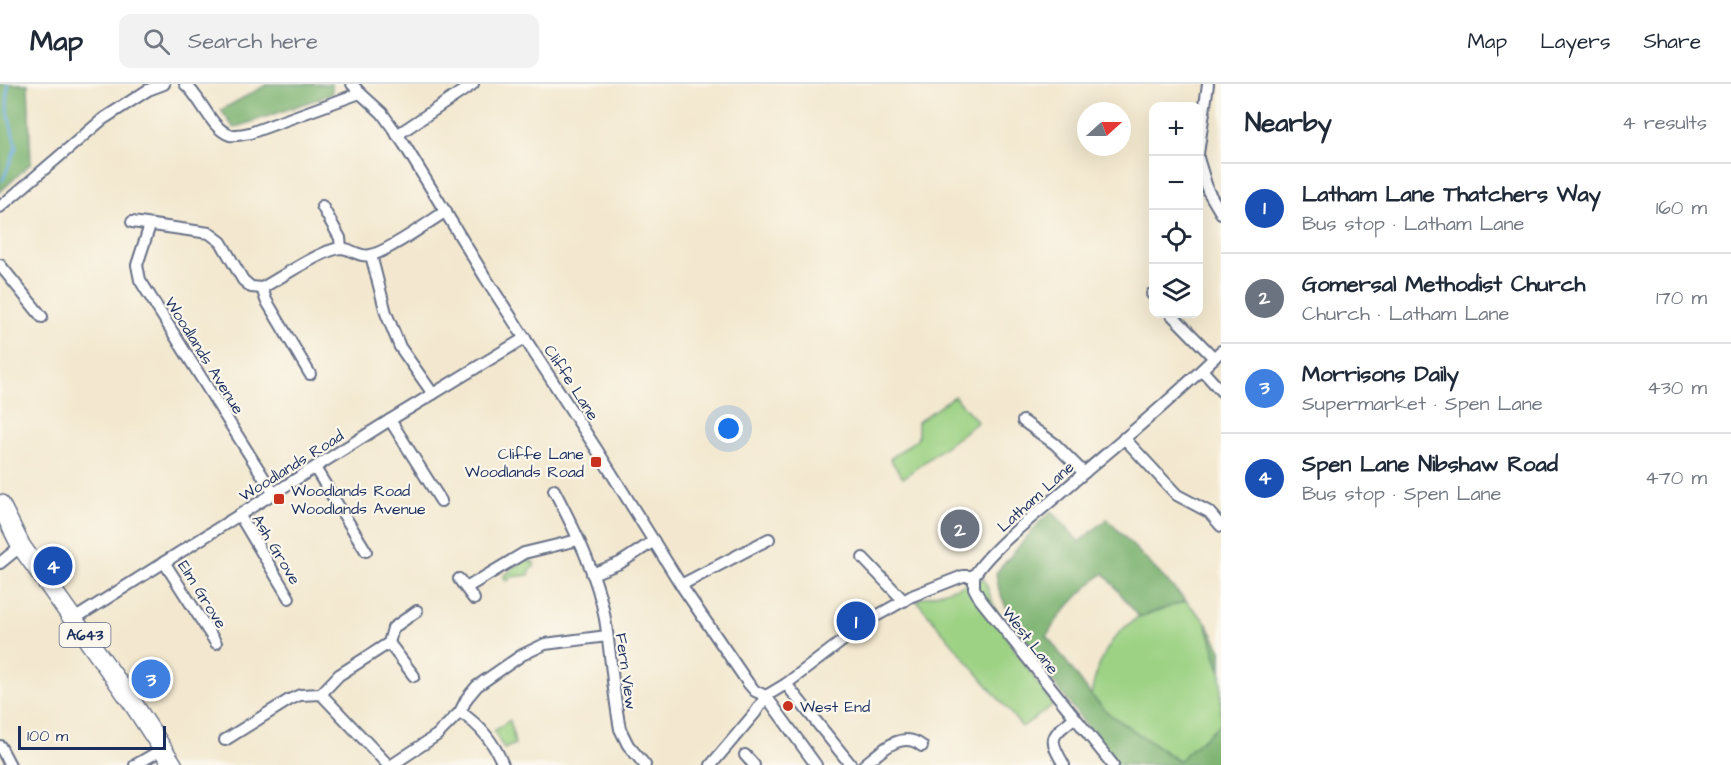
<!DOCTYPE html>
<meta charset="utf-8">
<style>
:root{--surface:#fff;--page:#f2f2f3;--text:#1f2937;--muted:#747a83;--line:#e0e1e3;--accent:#c8321e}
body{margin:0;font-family:"Architects Daughter",sans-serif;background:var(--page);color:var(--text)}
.controls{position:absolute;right:18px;top:18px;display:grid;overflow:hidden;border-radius:12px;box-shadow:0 6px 24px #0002}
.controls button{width:54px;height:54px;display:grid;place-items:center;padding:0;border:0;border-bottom:2px solid var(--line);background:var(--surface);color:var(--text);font:30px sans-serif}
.compass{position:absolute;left:1077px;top:18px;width:54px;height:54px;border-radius:50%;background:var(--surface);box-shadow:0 6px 24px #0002;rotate:69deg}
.scale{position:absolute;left:18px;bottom:15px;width:148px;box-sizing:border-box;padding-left:6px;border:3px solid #1b2f5e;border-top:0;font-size:16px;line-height:21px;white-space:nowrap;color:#1b2f5e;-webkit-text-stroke:4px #fbf7ec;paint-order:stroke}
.you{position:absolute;left:729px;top:345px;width:21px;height:21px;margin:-15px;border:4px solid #fff;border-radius:50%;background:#1a73e8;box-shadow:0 0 0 9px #1a73e833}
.badge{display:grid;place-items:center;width:39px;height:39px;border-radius:50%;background:var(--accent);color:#fff;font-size:20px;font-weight:700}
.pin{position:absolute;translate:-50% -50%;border:3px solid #fff;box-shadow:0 2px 6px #0006}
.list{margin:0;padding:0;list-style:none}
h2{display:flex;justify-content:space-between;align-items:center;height:78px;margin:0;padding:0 24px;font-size:26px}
h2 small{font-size:20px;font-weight:400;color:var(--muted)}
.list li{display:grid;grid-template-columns:39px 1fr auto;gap:18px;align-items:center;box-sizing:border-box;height:90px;padding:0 24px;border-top:2px solid var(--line)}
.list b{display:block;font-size:22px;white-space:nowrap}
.list p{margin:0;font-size:20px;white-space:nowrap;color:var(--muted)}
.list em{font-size:20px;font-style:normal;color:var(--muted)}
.icon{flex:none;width:33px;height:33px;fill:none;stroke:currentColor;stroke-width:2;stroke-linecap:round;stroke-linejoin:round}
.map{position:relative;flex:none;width:1221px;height:681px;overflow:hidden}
header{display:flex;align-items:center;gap:36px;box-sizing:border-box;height:84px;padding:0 30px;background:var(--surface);border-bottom:2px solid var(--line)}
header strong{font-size:28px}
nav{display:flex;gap:33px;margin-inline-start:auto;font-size:21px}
.search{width:420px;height:54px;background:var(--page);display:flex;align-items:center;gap:15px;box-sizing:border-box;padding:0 21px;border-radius:12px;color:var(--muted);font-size:22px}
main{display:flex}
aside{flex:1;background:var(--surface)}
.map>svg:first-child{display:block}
</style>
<header>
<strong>Map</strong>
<div class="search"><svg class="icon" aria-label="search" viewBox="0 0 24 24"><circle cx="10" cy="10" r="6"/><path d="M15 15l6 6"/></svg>Search here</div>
<nav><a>Map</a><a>Layers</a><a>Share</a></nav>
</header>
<main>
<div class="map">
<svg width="1221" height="681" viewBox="0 0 1221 681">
<rect width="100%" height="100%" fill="#fbf7ec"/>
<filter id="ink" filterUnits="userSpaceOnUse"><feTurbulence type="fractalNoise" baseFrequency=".0167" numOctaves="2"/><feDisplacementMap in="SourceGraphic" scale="12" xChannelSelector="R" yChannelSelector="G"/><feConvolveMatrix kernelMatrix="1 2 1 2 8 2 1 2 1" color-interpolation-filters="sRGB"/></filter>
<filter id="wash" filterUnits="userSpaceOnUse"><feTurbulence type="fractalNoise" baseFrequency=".008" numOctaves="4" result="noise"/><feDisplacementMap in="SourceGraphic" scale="24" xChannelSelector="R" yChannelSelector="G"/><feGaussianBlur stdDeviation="1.35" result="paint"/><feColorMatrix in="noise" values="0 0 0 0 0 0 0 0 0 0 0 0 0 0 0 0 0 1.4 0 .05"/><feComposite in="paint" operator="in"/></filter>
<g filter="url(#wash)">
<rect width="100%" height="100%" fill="#f3e8cf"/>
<g fill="#9dd284" stroke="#5c8071" stroke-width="1.5">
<path d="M 954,312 L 978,338 L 903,394 L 890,375 L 918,354 L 918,338 Z"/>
<path d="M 531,474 L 530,478 L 534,478 L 534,483 L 530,485 L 529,491 L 510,493 L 509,496 L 506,497 L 504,495 L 504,491 L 512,486 L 514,482 Z"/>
<path d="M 984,495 L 1006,553 L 1053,621 L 1022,643 L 916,516 Z"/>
<path d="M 1186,517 L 1206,538 L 1221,590 L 1221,640 L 1179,677 L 1108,629 L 1091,611 C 1097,579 1109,552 1137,534 C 1150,525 1171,522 1186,517 Z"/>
<path d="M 510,636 L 515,660 L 504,665 L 494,647 Z"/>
</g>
<g fill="#7eb472" stroke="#4c7268" stroke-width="1.5">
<path d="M 0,0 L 28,0 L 31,79 L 0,108 Z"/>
<path d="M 268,0 L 332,0 L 332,10 L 234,44 L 221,26 Z"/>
<path d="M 1052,427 L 1079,458 L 1107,435 L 1186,517 L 1139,533 L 1104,489 C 1085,503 1057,532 1047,552 L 1091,611 L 1108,629 L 1178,677 L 1221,639 L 1221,677 L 1216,681 L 1116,681 L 1017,550 L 999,506 L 996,489 L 1040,438 Z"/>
<path d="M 1206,538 L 1221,566 L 1221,590 Z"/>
</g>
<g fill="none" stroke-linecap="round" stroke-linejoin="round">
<path stroke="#69abdd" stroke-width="3" d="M 3,96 L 16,63 L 7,24 L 8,0"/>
</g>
</g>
<g filter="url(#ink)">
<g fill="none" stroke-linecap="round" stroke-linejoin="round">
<g stroke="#677086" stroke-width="14">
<g id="street">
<path d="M 185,0 C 201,13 211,45 230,51 C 236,52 244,50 250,49 L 360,9"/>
<path d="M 352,0 L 360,9 L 382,29 L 404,60 L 485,193 L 597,366 L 681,501 L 748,599 L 755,607 L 766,612"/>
<path d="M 397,51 L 473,0"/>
<path d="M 1198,70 L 1208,0"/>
<path d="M 1198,74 L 1208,107 L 1221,129"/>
<path d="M 322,122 L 340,154 L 341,164"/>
<path d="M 0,123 L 103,35 L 148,6 L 164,0"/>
<path d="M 132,138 L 209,149 L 221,158 L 243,196 L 251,203 L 262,204 C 280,194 322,166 340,164 C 351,164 359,174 371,171 C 389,167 429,138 446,127"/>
<path d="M 150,141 L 137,181 L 140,196 L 274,410"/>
<path d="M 371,171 L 386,229 L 400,263 L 433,310"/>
<path d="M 0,181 L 42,233"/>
<path d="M 262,204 L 266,216 L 310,290"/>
<path d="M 1152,210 L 1154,211"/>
<path d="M 1171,230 L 1214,274"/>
<path d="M 1202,286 L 1221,307"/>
<path d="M 390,336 L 441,417"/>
<path d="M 1023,337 L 1055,360 L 1084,389"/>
<path d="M 1124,354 L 1177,411 L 1209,428 L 1221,442"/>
<path d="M 315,384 L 366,467"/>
<path d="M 554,406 C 574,444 598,492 605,535 C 611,571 613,608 620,645 L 628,661 L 645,681"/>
<path d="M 240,432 L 289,514"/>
<path d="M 863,474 L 904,517"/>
<path d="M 164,478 L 216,559"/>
<path d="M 0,479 L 21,462"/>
<path d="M 592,490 L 620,479 L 654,457"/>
<path d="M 974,492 C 990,466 1031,434 1056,413 C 1111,365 1169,319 1221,267"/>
<path d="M 974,492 L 974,504 L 980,515 L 1113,681"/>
<path d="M 459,495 L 474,515"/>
<path d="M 681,501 L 769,455"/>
<path d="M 466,504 L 524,469 L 578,456"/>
<path d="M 74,535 L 390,336 L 525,254"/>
<path d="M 389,559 L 414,592"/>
<path d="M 786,600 L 851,681"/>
<path d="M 321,610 L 339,591 L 389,559 L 393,544 L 417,527"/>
<path d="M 766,612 L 786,600 L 871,535 L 912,512 L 963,492 L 974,492"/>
<path d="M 766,612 L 816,681"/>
<path d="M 460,628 C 480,641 494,658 503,681"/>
<path d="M 225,656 L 289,616 L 300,611 L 321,610 L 388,681"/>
<path d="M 0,662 L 10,681"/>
<path d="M 745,671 L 754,681"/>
<path d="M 135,681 L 163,665"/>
<path d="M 392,681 L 437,651 L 460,628 L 467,614 L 477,602 L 522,571 L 545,560 L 607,552"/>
<path d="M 711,681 L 755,629 L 766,612"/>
<path d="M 864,681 C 881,668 901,645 922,662"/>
<path d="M 1064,681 C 1048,654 1050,653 1074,634"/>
</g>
</g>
<g stroke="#677086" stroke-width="21">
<path id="primary" d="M 0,420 L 21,462 L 132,618 L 173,681"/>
</g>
<use href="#street" stroke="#fff" stroke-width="10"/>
<use href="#primary" stroke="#fff" stroke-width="18"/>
</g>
</g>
<g fill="#c8321e" stroke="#fbf7ec" stroke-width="2">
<rect x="590" y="372" width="12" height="12" rx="3"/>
<rect x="273" y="409" width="12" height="12" rx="3"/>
<circle cx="788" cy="622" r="6"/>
</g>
<g text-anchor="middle" stroke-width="4.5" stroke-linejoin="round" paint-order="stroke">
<rect fill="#fbf7ec" stroke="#5e6b89" stroke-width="1.5" x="59.5" y="539" width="51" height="24" rx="4.5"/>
<g font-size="15" font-weight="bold" fill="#1b2f5e">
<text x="85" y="556">A643</text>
</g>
<g font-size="16" fill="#1b2f5e" stroke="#fbf7ec">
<text transform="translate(205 271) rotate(58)" y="6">Woodlands Avenue</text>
<text transform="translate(572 298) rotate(57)" y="6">Cliffe Lane</text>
<text transform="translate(291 381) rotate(-32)" y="6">Woodlands Road</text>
<text transform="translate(1035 412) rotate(-42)" y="6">Latham Lane</text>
<text transform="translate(277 465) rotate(59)" y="6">Ash Grove</text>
<text transform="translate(203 510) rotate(58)" y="6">Elm Grove</text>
<text transform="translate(1031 556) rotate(52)" y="6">West Lane</text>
<text transform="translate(627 587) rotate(82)" y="6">Fern View</text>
</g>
<g font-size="16" fill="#1b2f5e" stroke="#fbf7ec" text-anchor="start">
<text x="584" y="375" text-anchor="end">Cliffe Lane<tspan x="584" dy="18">Woodlands Road</tspan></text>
<text x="291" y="412">Woodlands Road<tspan x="291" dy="18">Woodlands Avenue</tspan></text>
<text x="800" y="628">West End</text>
</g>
</g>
</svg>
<div class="controls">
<button>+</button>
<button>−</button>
<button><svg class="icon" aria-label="locate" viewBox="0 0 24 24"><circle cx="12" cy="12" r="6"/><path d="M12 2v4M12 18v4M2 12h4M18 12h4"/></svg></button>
<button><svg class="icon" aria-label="layers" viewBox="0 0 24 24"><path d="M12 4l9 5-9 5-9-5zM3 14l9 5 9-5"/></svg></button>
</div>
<svg class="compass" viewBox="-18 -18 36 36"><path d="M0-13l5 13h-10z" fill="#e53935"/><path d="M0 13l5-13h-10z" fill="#747a83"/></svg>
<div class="scale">100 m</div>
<div class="you"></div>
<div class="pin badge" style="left:856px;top:537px;background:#1a4fb4">1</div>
<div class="pin badge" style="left:960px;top:445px;background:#6b7280">2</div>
<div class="pin badge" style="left:151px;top:595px;background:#3f7fe0">3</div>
<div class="pin badge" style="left:53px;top:482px;background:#1a4fb4">4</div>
</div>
<aside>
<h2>Nearby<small>4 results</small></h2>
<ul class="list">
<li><span class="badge" style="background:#1a4fb4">1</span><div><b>Latham Lane Thatchers Way</b><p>Bus stop · Latham Lane</p></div><em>160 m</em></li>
<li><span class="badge" style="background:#6b7280">2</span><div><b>Gomersal Methodist Church</b><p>Church · Latham Lane</p></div><em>170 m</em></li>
<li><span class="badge" style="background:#3f7fe0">3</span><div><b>Morrisons Daily</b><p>Supermarket · Spen Lane</p></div><em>430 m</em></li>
<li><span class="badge" style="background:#1a4fb4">4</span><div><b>Spen Lane Nibshaw Road</b><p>Bus stop · Spen Lane</p></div><em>470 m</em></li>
</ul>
</aside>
</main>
